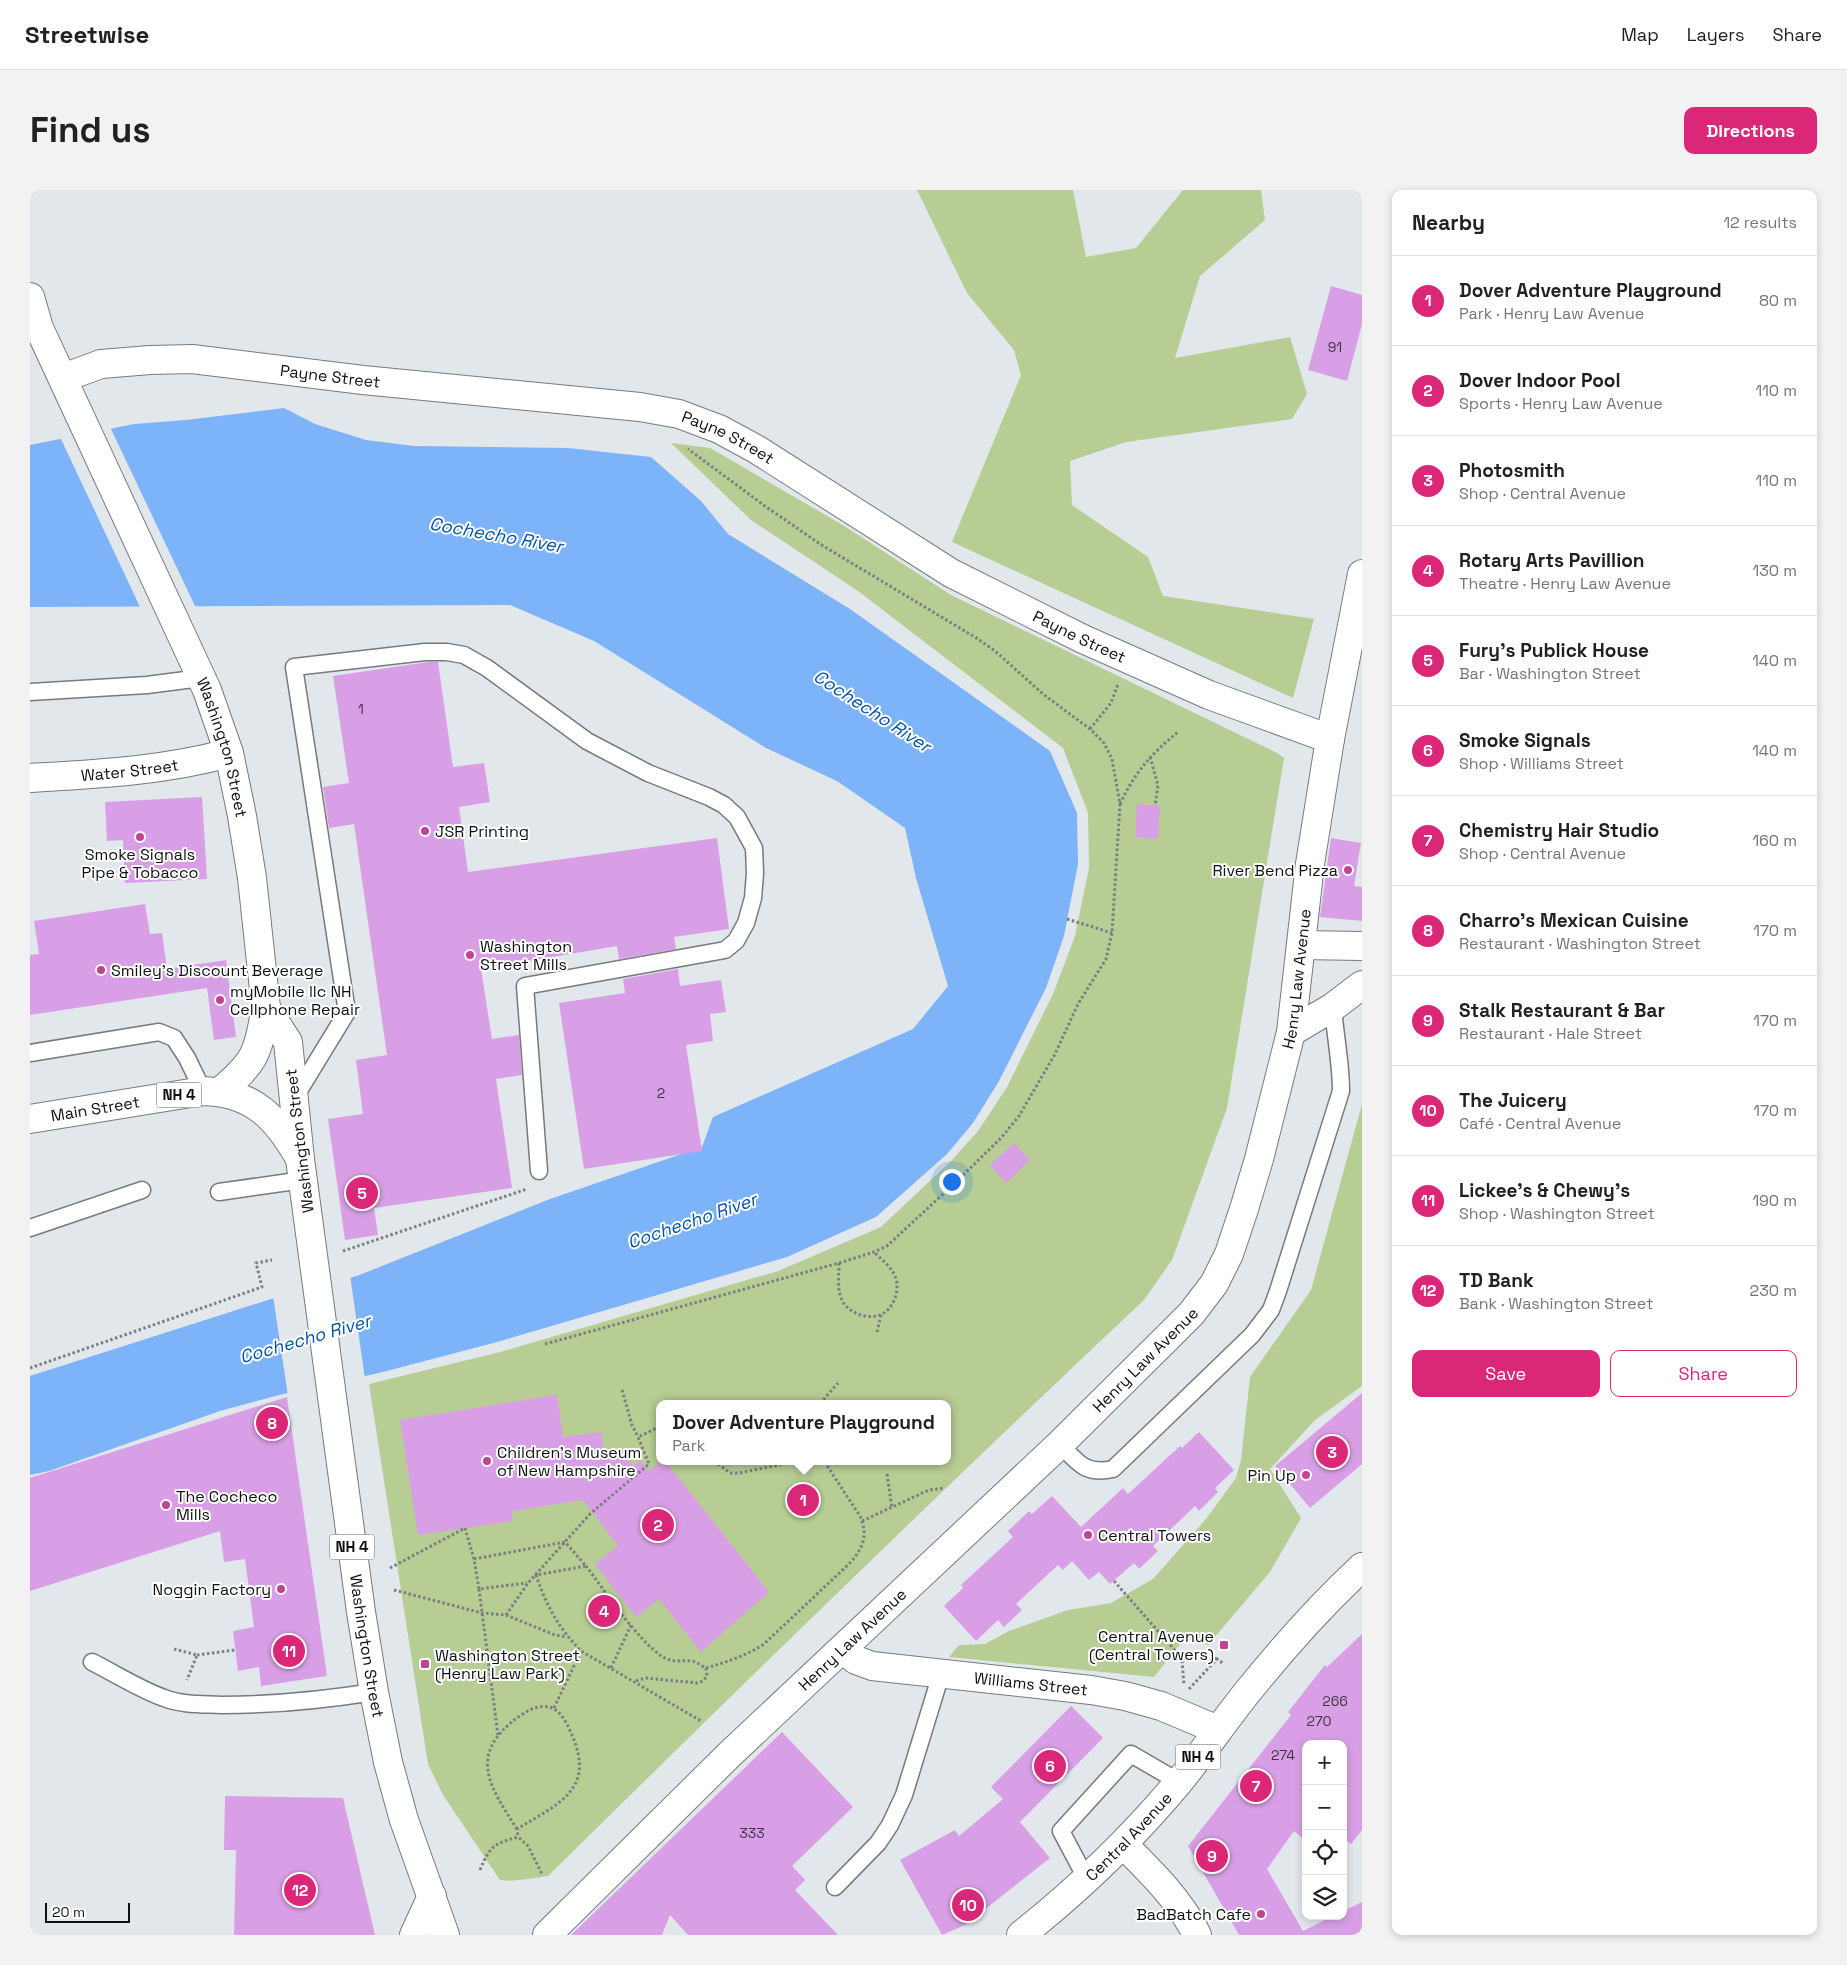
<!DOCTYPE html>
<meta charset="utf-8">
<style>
:root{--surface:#fff;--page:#f2f2f2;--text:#202124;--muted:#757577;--line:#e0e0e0;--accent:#db2777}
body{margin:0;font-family:"Space Grotesk",sans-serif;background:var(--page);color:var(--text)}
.controls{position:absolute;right:15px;bottom:15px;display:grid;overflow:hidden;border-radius:10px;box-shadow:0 2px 8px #0003}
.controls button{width:45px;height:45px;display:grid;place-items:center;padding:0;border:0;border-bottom:1px solid var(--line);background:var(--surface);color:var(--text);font:25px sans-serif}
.scale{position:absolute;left:15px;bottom:12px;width:85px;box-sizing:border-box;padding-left:5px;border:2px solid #0e1011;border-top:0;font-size:14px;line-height:18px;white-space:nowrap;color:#0e1011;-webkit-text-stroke:4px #fff;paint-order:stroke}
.you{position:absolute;left:921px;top:991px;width:18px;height:18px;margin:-12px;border:4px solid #fff;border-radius:50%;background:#1a73e8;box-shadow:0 0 0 8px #1a73e833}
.badge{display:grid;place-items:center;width:32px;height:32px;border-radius:50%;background:var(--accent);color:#fff;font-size:16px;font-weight:700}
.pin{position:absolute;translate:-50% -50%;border:2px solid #fff;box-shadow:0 1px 5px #0006}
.popup{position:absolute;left:626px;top:1210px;width:295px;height:65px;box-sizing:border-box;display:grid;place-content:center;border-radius:10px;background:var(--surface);filter:drop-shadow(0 1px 4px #0005);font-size:16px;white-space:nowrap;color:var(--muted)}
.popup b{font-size:19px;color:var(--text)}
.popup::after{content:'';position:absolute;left:50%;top:100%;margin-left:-10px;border:10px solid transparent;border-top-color:var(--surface)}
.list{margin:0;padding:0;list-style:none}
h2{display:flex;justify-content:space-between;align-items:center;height:65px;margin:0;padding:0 20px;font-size:21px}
h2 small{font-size:16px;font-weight:400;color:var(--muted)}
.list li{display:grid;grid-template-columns:32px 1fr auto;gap:15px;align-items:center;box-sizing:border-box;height:90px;padding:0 20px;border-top:1px solid var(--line)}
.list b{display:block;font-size:19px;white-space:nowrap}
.list p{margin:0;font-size:16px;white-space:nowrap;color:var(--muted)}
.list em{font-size:16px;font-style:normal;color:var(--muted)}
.actions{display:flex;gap:10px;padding:15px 20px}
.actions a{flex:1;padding:11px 0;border:1px solid var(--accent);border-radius:10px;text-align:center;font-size:18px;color:var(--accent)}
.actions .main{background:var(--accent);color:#fff}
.icon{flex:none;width:28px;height:28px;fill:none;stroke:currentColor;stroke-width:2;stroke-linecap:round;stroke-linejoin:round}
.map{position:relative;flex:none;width:1332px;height:1745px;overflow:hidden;border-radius:10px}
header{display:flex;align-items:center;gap:30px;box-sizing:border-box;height:70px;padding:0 25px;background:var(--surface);border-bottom:1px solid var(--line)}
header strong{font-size:24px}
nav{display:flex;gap:28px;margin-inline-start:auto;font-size:18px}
.intro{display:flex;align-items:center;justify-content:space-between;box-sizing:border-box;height:120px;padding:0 30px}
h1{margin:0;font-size:35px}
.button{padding:12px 22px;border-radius:10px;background:var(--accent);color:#fff;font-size:18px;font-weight:700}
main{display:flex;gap:30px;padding:0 30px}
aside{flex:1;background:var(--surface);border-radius:10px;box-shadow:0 2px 8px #0003}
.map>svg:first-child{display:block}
</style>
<header>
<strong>Streetwise</strong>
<nav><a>Map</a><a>Layers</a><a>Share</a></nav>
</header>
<div class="intro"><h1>Find us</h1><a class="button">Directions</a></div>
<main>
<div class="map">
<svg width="1332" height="1745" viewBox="0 0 1332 1745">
<rect width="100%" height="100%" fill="#e2e7ec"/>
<g fill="#b7cd94" fill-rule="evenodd">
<path d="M 887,0 L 1043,0 L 1056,67 L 1106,58 L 1153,0 L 1231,0 L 1235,30 L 1170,86 L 1145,168 L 1260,147 L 1277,204 L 1262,229 L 1096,252 L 1040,271 L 1042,315 L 1118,367 L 1133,406 L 1284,429 L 1263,508 L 922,352 L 991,185 L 984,160 L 937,103 Z"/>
<path d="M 641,253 L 680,258 L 811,334 L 921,405 L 1247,563 L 1254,568 L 1197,918 L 1142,1070 L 1114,1110 C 913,1299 715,1492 518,1686 C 501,1688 486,1692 470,1690 L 413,1605 L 398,1574 L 339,1194 L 470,1162 L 748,1081 L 851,1037 L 922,970 L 948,941 L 977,897 L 1023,804 L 1045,746 L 1059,678 L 1058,623 L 1033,558 L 828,401 L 721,330 ZM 629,1214 L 917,1214 L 917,1271 L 629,1271 Z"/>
<path d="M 1332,914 L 1332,1196 L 1285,1230 L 1240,1279 L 1271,1328 L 1240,1382 L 1178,1455 L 1154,1449 L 1124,1487 L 919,1467 L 929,1455 L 955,1454 L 979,1441 L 1038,1420 L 1081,1413 L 1123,1389 L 1176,1329 L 1206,1288 L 1211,1270 L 1220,1187 L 1281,1100 Z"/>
</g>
<path fill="#7db3f9" d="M 254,218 L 285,234 L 336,250 L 384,256 L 538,258 L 621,267 L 671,311 L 698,344 L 820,419 L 1020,561 L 1047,623 L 1048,674 L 1034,746 L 1016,798 L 969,891 L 943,933 L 917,964 L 846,1027 L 757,1067 L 467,1152 L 353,1182 L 249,1205 L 190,1221 L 19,1281 L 0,1285 L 0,1186 L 241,1109 L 327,1086 L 520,1009 L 672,957 L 683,927 L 883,839 L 918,796 L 886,688 L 875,638 L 807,591 L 736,558 L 564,451 L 480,415 L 0,417 L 0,255 L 104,234 L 156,230 Z"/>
<g fill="#e2e7ec">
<path d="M 80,237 L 166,418 L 111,419 L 30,247 Z"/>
<path d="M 320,1085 L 335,1189 L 258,1206 L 243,1106 Z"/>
</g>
<g fill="#d99fe6">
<path d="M 1301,96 L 1332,105 L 1332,134 L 1317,191 L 1278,180 Z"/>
<path d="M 398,472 L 408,472 L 423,577 L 454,573 L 460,612 L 429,617 L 438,682 L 687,648 L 699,739 L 644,747 L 646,759 L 589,769 L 587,756 L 451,779 L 462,849 L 489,845 L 492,885 L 466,889 L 482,998 L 344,1018 L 348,1045 L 315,1050 L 298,929 L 333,924 L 326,870 L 357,865 L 324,634 L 299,638 L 293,597 L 319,593 L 303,486 Z"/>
<path d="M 172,607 L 177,689 L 95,693 L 93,650 L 77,651 L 75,612 Z"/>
<path d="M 1107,614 L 1130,616 L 1128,649 L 1105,647 Z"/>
<path d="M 1301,648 L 1331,653 L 1324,696 L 1332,697 L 1332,731 L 1290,727 Z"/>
<path d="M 115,714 L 120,744 L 132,743 L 137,779 L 196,770 L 206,847 L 184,850 L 177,798 L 0,825 L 0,765 L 9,764 L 4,731 Z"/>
<path d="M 648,779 L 650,796 L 691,790 L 696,822 L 680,824 L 683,851 L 656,855 L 672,961 L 554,979 L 529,813 L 595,803 L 593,789 Z"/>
<path d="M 984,953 L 1000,970 L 976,993 L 960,975 Z"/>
<path d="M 1332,1203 L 1332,1274 L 1280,1318 L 1245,1276 Z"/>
<path d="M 527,1205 L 533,1247 L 571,1242 L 575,1269 L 588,1258 L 603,1276 L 610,1270 L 619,1281 L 631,1271 L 635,1271 L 739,1402 L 671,1462 L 629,1409 L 606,1427 L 565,1374 L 588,1356 L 553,1310 L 482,1321 L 483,1331 L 388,1345 L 370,1230 Z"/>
<path d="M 257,1207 L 297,1486 L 231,1496 L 229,1477 L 208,1481 L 203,1441 L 224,1437 L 215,1369 L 194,1372 L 190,1341 L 0,1401 L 0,1288 Z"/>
<path d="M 1169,1242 L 1204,1280 L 1185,1298 L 1188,1302 L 1169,1321 L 1165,1316 L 1123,1356 L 1128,1361 L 1109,1379 L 1104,1373 L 1080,1394 L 1069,1382 L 1059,1390 L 1042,1371 L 1033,1380 L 1028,1375 L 986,1414 L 992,1420 L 974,1437 L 968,1430 L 946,1451 L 914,1416 L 933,1398 L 931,1395 L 983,1347 L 978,1341 L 999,1321 L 1002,1324 L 1022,1306 L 1051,1337 L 1093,1298 L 1098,1304 L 1150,1256 L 1152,1258 Z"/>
<path d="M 1332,1444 L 1332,1640 L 1321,1654 L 1313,1648 L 1313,1554 L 1276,1554 L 1276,1646 L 1273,1649 L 1264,1641 L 1237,1679 L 1273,1741 L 1303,1726 L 1313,1726 L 1313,1721 L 1332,1712 L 1332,1745 L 1209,1745 L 1158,1656 L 1261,1525 L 1258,1522 L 1295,1475 L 1297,1477 Z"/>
<path d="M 1041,1516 L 1073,1548 L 990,1632 L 1020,1668 L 935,1735 L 912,1745 L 870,1670 L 925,1640 L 929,1646 L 973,1609 L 961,1597 Z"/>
<path d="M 752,1542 L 823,1617 L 762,1676 L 775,1690 L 765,1700 L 808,1745 L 658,1745 L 640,1725 L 632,1745 L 541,1745 Z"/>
<path d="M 195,1606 L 313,1608 L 345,1745 L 204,1745 L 206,1660 L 194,1660 Z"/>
</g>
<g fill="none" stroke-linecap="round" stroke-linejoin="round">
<g stroke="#767a7f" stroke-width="19">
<g id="service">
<path d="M 0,502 L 117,495 L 171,488"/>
<path d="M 0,863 L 129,842 L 144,848 L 157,868 L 173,901"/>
<path d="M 265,907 L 317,822 L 264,477 L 395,462 L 417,462 L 434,465 L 457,478 L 557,551 L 618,583 L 679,607 L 694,615 L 707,627 L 724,658 L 725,683 L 723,708 L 716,733 L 706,751 L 695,760 L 495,796 L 509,981"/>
<path d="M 189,1002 L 273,990"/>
<path d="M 0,1038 L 112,1000"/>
<path d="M 1030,1254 C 1048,1273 1055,1285 1083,1279 L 1222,1145 L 1241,1120 L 1248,1101 L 1311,901 C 1311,873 1305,845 1303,817"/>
<path d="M 62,1472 C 86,1484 109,1499 134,1508 C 152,1515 172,1514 191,1515 C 242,1515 293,1510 344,1502"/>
<path d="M 1057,1690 L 1031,1641 L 1101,1564 L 1149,1592"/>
<path d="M 805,1697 L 848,1653 L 860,1635 L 874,1605 L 911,1484"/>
</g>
</g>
<g stroke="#767a7f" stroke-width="30">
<g id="minor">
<path id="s1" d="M 0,107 L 9,138 L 177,500 L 199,563 L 212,626 L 222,688 L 236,818 L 258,852 L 270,969"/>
<path id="s2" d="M 33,188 L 71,174 L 120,170 L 162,169 L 333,190 L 610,217 L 649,224 L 689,239 L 726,259 L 921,383 L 1053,449 L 1179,505 L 1300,549"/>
<path id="s3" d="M 0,588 C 67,584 133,581 199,563"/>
<path d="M 1271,755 L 1332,756"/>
<path d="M 1261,842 L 1303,817 L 1332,795"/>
<path d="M 191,901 C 227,870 227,864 236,818"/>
<path id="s4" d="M 813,1459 L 826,1470 L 842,1476 L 1061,1500 L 1095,1506 L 1131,1516 L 1188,1540"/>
<path d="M 1094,1655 C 1121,1682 1150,1710 1167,1745"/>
<path id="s5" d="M 517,1745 L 700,1564 L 1030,1254 L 1161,1124 L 1184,1094 L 1199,1064 L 1214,1019 L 1229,969 L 1261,842 L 1280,674 L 1300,549 L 1332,384"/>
</g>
</g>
<g stroke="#767a7f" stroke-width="30">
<g id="primary">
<path id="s6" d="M 0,929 L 173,901 C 223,902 247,928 270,969 L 331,1422 L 344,1502 L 358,1572 L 374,1630 L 415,1745"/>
<path d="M 384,1745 L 402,1706"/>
<path id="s7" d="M 991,1745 C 1049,1699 1101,1649 1148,1593 C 1172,1564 1192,1534 1215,1505 C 1251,1460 1290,1416 1332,1377"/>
</g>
</g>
<g stroke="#7a7e81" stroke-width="3" stroke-dasharray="2.5 2.5" stroke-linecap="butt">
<path d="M 1060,539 L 1081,513 L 1088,494"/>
<path d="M 1120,567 L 1128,595 L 1125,616"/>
<path d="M 1090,614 C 1105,582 1121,564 1148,542"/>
<path d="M 1037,729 L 1082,743"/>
<path d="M 313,1061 L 494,1000 L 496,998"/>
<path d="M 809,1073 C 809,1085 807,1097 811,1108 C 816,1122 836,1130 850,1125 C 863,1120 870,1101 866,1089 C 863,1078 852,1070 844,1062"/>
<path d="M 847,1142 L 851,1125"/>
<path d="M 515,1154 L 809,1073 L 844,1062 L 857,1056 L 926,992 L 971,948 L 989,926 L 1025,864 L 1048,814 L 1076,769 L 1082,743 L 1090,614 L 1082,569 L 1074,553 L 1060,539 L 1013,504 L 965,461 L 948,449 L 790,354 L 735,316 L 658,259"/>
<path d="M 0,1178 L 232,1097 L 226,1073 L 242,1070"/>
<path d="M 592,1200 L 602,1235 L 608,1247"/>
<path d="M 791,1214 L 793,1210 L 808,1193"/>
<path d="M 684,1271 L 700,1283 L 709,1283 L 768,1271"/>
<path d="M 857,1284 L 862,1318"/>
<path d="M 832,1331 L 899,1300 L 915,1298"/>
<path d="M 444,1369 L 535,1352 L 556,1376 L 506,1385 C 517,1417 528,1437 551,1461 L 671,1531"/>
<path d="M 556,1376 C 575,1401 607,1450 633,1467 C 642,1473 652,1470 662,1471 C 667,1472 672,1476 676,1478 L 677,1486 L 673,1491 L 667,1493 L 616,1488 L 605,1491"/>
<path d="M 360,1378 L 435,1338 L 444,1369 L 449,1399 L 497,1393"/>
<path d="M 1084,1391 L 1149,1465 L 1152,1470 L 1154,1495"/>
<path d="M 449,1399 L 468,1545"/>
<path d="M 364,1400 L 452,1423 L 476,1425 L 525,1445 L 537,1447"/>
<path d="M 476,1425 L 498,1393 L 560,1324 L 619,1274 L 608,1247 L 629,1237"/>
<path d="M 144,1459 L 167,1465 L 157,1490"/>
<path d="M 167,1465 L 205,1460"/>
<path d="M 1152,1470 L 1168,1463 L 1187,1469"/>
<path d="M 581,1478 L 601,1435"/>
<path d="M 676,1478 C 696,1472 716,1466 734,1454 L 821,1372 C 834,1356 838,1345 830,1326 L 794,1271"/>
<path d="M 1159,1499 L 1187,1469 L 1194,1474"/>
<path d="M 524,1518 L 551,1461"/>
<path d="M 487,1639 C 460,1597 437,1565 487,1528 C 496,1521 510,1513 522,1518 C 532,1522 538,1536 542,1545 C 566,1600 528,1614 487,1639 L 488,1647"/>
<path d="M 450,1680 C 460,1656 463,1654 488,1647 L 498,1656 L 512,1684"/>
</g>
<use href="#service" stroke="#fff" stroke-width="16"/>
<use href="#minor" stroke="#fff" stroke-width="28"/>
<use href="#primary" stroke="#fff" stroke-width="28"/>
</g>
<g fill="#bf4495" stroke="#fff" stroke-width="2">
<circle cx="395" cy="641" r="5"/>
<circle cx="110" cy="647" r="5"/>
<circle cx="1318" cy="680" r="5"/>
<circle cx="440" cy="765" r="5"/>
<circle cx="71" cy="780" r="5"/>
<circle cx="190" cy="810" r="5"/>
<circle cx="457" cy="1271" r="5"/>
<circle cx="1276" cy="1285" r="5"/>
<circle cx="136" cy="1315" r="5"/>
<circle cx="1058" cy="1345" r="5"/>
<circle cx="251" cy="1399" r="5"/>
<rect x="1189" y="1450" width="10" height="10" rx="2.5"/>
<rect x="390" y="1469" width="10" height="10" rx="2.5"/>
<circle cx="1231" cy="1724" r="5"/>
</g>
<g text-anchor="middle" stroke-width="4" stroke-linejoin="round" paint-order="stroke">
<g font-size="14" fill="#413446">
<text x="1305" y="162">91</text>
<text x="331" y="524">1</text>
<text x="631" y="908">2</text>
<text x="1305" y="1516">266</text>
<text x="1289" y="1536">270</text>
<text x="1253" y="1570">274</text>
<text x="722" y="1648">333</text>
</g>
<g fill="#fff" stroke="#565858" stroke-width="1">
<rect x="126.5" y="892.5" width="45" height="25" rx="4"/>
<rect x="299.5" y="1344.5" width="45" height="25" rx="4"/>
<rect x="1145.5" y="1554.5" width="45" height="25" rx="4"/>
</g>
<g font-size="15" font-weight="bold" fill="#0e1011">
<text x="149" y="910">NH 4</text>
<text x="322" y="1362">NH 4</text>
<text x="1168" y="1572">NH 4</text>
</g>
<g font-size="16" fill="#0e1011" stroke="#fff">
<text dy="6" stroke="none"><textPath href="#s2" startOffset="271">Payne Street</textPath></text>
<text dy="6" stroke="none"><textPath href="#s2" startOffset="676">Payne Street</textPath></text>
<text dy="6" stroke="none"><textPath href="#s2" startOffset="1081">Payne Street</textPath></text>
<text dy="6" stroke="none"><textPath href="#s1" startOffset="491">Washington Street</textPath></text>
<text dy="6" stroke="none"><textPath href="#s3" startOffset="100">Water Street</textPath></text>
<text dy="6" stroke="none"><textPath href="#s5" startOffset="1250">Henry Law Avenue</textPath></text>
<text dy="6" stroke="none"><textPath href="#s6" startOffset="66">Main Street</textPath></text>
<text transform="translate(269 951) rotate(-97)" y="6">Washington Street</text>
<text dy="6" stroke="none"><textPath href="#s5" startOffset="830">Henry Law Avenue</textPath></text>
<text dy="6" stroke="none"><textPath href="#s5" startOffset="425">Henry Law Avenue</textPath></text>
<text dy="6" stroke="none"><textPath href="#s6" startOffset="792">Washington Street</textPath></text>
<text dy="6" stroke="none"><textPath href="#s4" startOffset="194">Williams Street</textPath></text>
<text dy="6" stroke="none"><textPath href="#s7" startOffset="146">Central Avenue</textPath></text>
</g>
<g font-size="16" fill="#0e1011" stroke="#fff" text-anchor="start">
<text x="405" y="647">JSR Printing</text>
<text x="110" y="670" text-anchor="middle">Smoke Signals<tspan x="110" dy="18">Pipe &amp; Tobacco</tspan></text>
<text x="1308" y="686" text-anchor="end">River Bend Pizza</text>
<text x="450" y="762">Washington<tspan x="450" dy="18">Street Mills</tspan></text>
<text x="81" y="786">Smiley's Discount Beverage</text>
<text x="200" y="807">myMobile llc NH<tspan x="200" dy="18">Cellphone Repair</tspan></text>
<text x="467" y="1268">Children's Museum<tspan x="467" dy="18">of New Hampshire</tspan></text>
<text x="1266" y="1291" text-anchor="end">Pin Up</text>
<text x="146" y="1312">The Cocheco<tspan x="146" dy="18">Mills</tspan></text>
<text x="1068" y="1351">Central Towers</text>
<text x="241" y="1405" text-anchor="end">Noggin Factory</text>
<text x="1184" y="1452" text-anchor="end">Central Avenue<tspan x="1184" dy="18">(Central Towers)</tspan></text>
<text x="405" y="1471">Washington Street<tspan x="405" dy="18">(Henry Law Park)</tspan></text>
<text x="1221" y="1730" text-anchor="end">BadBatch Cafe</text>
</g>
<g font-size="18" font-style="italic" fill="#0453a4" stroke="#fff">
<text transform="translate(466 345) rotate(10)" y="6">Cochecho River</text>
<text transform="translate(842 521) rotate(33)" y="6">Cochecho River</text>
<text transform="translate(662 1031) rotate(-19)" y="6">Cochecho River</text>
<text transform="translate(275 1149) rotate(-16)" y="6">Cochecho River</text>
</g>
</g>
</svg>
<div class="controls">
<button>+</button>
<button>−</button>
<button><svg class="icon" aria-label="locate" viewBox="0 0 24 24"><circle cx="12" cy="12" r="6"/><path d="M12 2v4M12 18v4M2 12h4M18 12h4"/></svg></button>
<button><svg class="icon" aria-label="layers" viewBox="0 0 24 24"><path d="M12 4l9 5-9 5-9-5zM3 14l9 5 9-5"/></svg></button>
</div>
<div class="scale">20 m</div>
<div class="you"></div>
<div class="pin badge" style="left:773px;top:1310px">1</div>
<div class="popup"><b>Dover Adventure Playground</b>Park</div>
<div class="pin badge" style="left:628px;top:1335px">2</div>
<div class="pin badge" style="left:1302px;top:1262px">3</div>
<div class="pin badge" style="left:574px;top:1421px">4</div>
<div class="pin badge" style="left:332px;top:1003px">5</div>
<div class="pin badge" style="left:1020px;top:1576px">6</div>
<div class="pin badge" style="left:1226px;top:1596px">7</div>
<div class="pin badge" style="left:242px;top:1233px">8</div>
<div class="pin badge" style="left:1182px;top:1666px">9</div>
<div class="pin badge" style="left:938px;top:1715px">10</div>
<div class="pin badge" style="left:259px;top:1461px">11</div>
<div class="pin badge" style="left:270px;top:1700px">12</div>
</div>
<aside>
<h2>Nearby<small>12 results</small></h2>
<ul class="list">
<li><span class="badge">1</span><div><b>Dover Adventure Playground</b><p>Park · Henry Law Avenue</p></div><em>80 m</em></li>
<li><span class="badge">2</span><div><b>Dover Indoor Pool</b><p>Sports · Henry Law Avenue</p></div><em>110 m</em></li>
<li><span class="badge">3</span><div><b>Photosmith</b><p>Shop · Central Avenue</p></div><em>110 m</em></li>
<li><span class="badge">4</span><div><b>Rotary Arts Pavillion</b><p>Theatre · Henry Law Avenue</p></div><em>130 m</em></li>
<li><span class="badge">5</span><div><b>Fury's Publick House</b><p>Bar · Washington Street</p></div><em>140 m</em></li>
<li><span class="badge">6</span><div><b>Smoke Signals</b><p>Shop · Williams Street</p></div><em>140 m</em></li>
<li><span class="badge">7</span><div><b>Chemistry Hair Studio</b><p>Shop · Central Avenue</p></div><em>160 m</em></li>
<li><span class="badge">8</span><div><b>Charro's Mexican Cuisine</b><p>Restaurant · Washington Street</p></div><em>170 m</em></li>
<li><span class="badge">9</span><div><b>Stalk Restaurant &amp; Bar</b><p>Restaurant · Hale Street</p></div><em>170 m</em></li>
<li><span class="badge">10</span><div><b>The Juicery</b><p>Café · Central Avenue</p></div><em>170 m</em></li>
<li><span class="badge">11</span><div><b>Lickee's &amp; Chewy's</b><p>Shop · Washington Street</p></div><em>190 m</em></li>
<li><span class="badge">12</span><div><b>TD Bank</b><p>Bank · Washington Street</p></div><em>230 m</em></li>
</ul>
<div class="actions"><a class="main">Save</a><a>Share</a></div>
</aside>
</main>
